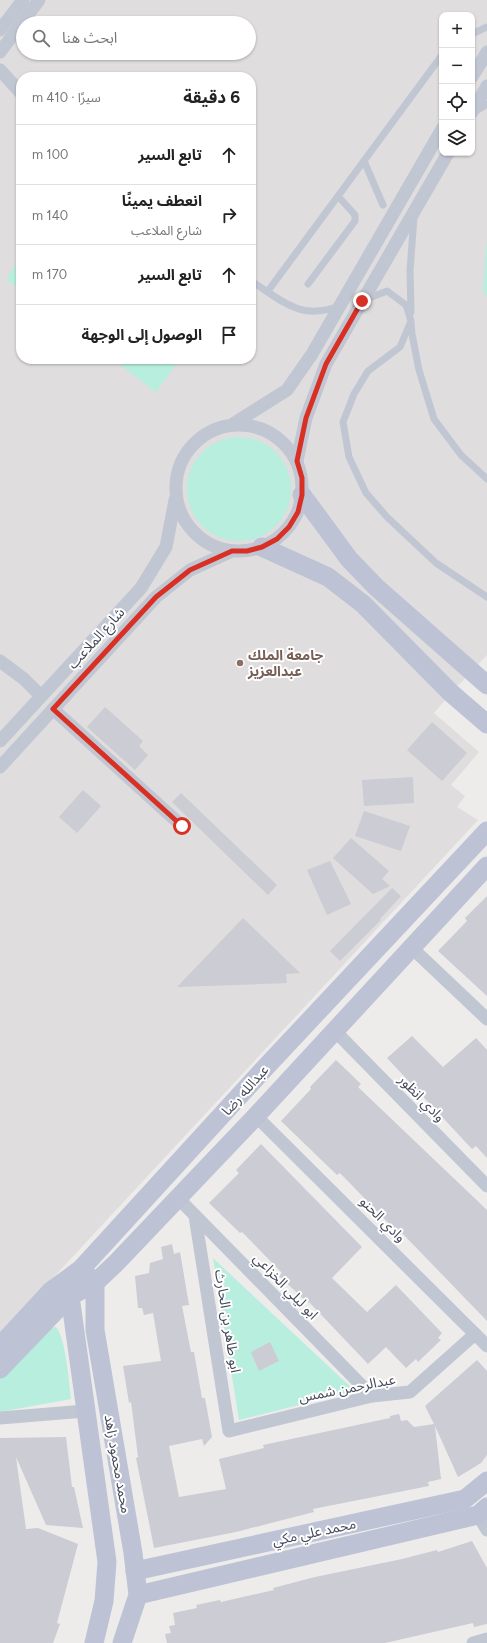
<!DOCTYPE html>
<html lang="ar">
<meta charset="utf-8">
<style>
:root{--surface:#fff;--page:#f2f2f2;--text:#222;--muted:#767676;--line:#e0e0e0}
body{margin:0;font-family:Figtree,"Noto Sans Arabic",sans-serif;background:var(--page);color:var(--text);direction:rtl}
.controls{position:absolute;right:12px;top:12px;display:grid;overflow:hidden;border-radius:8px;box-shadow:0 1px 3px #0004}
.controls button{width:36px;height:36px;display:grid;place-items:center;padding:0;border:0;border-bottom:1px solid var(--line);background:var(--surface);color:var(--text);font:20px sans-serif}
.stop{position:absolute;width:12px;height:12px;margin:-9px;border:3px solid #d93025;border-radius:50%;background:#fff}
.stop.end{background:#d93025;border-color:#fff;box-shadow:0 1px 4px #0008}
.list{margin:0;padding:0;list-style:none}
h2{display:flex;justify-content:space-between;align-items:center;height:52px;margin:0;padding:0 16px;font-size:17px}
h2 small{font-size:13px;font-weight:400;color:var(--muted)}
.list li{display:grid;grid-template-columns:26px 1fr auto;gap:12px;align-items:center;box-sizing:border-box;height:60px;padding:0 16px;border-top:1px solid var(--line)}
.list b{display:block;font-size:15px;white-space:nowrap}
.list p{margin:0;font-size:13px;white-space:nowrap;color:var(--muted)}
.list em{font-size:13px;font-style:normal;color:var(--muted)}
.icon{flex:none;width:22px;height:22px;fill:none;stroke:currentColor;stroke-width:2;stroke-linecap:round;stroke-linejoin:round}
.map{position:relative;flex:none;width:487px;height:1643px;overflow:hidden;direction:ltr}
.search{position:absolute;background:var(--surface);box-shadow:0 1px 3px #0004;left:16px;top:16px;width:240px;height:44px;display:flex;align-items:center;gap:10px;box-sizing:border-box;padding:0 14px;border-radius:22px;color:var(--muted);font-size:15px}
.panel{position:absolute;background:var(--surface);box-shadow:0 1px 3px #0004;left:16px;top:72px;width:240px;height:292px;border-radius:16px;direction:rtl}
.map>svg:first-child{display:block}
</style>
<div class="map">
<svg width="487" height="1643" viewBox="0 0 487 1643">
<rect width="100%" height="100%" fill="#eeeceb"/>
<path fill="#dfdddd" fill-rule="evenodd" d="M 0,0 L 487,0 L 487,655 L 451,693 L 434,713 L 479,752 L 451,785 L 465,796 L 457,807 L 478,820 L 0,1335 ZM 442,15 L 472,15 L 472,153 L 442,153 ZM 23,23 L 249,23 L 249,53 L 23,53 ZM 21,77 L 251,77 L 251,359 L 21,359 Z"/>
<g fill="#b8eedd">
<path d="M 487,239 L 487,297 L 483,291 Z"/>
<path d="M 21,258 L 21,290 L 6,279 Z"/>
<path d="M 112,359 L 180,359 L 156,392 Z"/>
<circle cx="239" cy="489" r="52"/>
<path d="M 213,1258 L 355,1391 L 239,1420 Z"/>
<path d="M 56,1327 C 66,1339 69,1382 71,1399 L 0,1412 L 0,1378 L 48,1328 Z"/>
</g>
<g fill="#cbccd4">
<path d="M 105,707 L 143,741 L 139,746 L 148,755 L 135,770 L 87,727 Z"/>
<path d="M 432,722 L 467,753 L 442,781 L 407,750 Z"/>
<path d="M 413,777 L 414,803 L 364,806 L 362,780 Z"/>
<path d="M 83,790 L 101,806 L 77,833 L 59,817 Z"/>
<path d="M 181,793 L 277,885 L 268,895 L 172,802 Z"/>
<path d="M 364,811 L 410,826 L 401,851 L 355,836 Z"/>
<path d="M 351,838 L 389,871 L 382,879 L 390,886 L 373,894 L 333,858 Z"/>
<path d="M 330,861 L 351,904 L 327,915 L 307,870 Z"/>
<path d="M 392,888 L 401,896 L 380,919 L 381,920 L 340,961 L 330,951 Z"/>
<path d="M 487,896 L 487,996 L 438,951 L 467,921 L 465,918 Z"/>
<path d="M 243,918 L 300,973 L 286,974 L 287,983 L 177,987 Z"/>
<path d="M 412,1036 L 443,1067 L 476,1038 L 487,1050 L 487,1158 L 476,1146 L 472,1149 L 387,1058 Z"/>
<path d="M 336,1060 L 361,1084 L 358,1087 L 487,1210 L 487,1321 L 402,1233 L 400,1235 L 340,1173 L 337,1175 L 281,1121 L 311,1089 L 310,1087 Z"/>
<path d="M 261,1144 L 362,1247 L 332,1278 L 367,1312 L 396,1285 L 442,1333 L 438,1338 L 441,1340 L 418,1362 L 416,1359 L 406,1368 L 386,1347 L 368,1364 L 309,1302 L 308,1303 L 279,1276 L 282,1273 L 242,1232 L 240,1233 L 209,1203 L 239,1173 L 236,1170 Z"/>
<path d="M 172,1244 L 174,1254 L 180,1252 L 189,1305 L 182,1306 L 191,1352 L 194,1352 L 202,1398 L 205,1398 L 212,1437 L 204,1446 L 202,1439 L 169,1446 L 179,1497 L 226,1489 L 219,1459 L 264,1448 L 263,1445 L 390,1418 L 390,1416 L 399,1414 L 401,1421 L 407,1420 L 414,1427 L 434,1424 L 425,1406 L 477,1360 L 487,1371 L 487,1455 L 481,1463 L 458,1477 L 435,1426 L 441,1479 L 428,1482 L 429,1486 L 313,1509 L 314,1512 L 236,1532 L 154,1548 L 136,1458 L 138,1457 L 131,1402 L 129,1403 L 123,1366 L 161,1361 L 153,1313 L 144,1315 L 142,1308 L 138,1308 L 135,1276 L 149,1273 L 150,1263 L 163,1259 L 161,1247 Z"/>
<path d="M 270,1342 L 279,1361 L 259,1371 L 251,1352 Z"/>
<path d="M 66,1437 L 72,1487 L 74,1487 L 83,1528 L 46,1525 L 16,1457 L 26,1529 L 38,1528 L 78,1544 L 57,1623 L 60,1624 L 53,1643 L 0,1643 L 0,1438 Z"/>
<path d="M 472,1541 L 487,1568 L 487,1624 L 474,1627 L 473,1623 L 385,1643 L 167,1643 L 165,1634 L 171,1633 L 169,1626 L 175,1625 L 173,1613 L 197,1608 L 196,1605 L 220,1600 L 221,1602 L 274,1590 L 273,1588 L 315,1577 L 402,1559 L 437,1550 L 438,1552 Z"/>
</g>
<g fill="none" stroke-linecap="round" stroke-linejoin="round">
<g stroke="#c1c6d3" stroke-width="7">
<path d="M 472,34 L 487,27"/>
<path d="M 476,111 L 487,104"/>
<path d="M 364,161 L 383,205"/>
<path d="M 251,281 C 283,301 300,321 339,306"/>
<path d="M 308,284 L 355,221 L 355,215 L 338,196"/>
<path d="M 268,291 L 442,55"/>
<path d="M 364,300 L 387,291 L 406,305 L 411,321 L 400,347 L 368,371 L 354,394 L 343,422 L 349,457 L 366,493 L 387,517 L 436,563 L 487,597"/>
<path d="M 411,312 L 410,271 L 414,217"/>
<path d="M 411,323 L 412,334 L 419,370 L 434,419 L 461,455 L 487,479"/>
</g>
<g stroke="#c1c6d3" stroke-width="13">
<path d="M 0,30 L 23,0"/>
<path d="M 0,52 L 39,0"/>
<path d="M 0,70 L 21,93"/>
<path d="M 472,77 L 487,52"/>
<path d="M 472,112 L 487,86"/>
<path d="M 233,424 L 287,390 L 312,354 L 442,129"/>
<circle cx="239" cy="488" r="63"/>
<path d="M 297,461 L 306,418 L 326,364 L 448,153"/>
<path d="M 0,661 L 24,679 L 41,696"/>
<path d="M 53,709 L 182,826"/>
<path d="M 0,741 L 141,588 L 166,547 L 175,500"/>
<path d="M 0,767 L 156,597 L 190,570 L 232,551"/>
<path d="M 412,948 L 487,1019"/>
<path d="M 335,1031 L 487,1186"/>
<path d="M 256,1116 L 487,1346"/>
<path d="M 178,1198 L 372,1396"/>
<path d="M 195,1216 L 229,1431 L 372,1396 L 410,1392 L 475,1334"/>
<path d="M 0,1418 L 85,1411"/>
<path d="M 478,1515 L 487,1530"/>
<path d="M 473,1643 L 487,1639"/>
</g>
<g stroke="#bdc2d5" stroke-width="19">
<path d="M 302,495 L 349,559 L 376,587 L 487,685"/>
<path d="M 262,547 L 328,577 L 363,604 L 451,693 L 487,724"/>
<path d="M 88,1276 L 95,1283 L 95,1330 L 133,1553 L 138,1595 L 122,1643"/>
<path d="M 61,1294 L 70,1296 L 107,1562 L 104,1601 L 94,1643"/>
<path d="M 0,1346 L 51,1291 L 81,1269 L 263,1070 L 487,831"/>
<path d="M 0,1369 L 70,1296 L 95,1283 L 117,1262 L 256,1116 L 487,866"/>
<path d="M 135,1571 L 465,1499 L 487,1481"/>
<path d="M 138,1595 L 478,1515 L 487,1507"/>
</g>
</g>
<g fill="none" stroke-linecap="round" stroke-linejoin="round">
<path stroke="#d93025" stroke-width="5" d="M 182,826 L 53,709 L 156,597 L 190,570 L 232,551 L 247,551 L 262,547 L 277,539 L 289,527 L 298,512 L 302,495 L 302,478 L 297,461 L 306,418 L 326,364 L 362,301"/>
</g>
<circle fill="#8d6e63" stroke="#fff" stroke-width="1.5" cx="240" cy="663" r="4"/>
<g text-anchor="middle" stroke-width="4" stroke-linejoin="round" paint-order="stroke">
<g font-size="14" fill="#444959" stroke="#fff">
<text transform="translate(96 638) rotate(-48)" y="5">شارع الملاعب</text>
<text transform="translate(245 1090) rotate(-48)" y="5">عبدالله رضا</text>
<text transform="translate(422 1098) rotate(46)" y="5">وادي انظور</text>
<text transform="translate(383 1219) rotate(45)" y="5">وادي الحنو</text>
<text transform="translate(286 1286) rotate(46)" y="5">ابو ليلي الخزاعي</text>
<text transform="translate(228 1321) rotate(81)" y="5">ابو طاهر بن الحارث</text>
<text transform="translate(347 1388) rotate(-11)" y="5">عبدالرحمن شمس</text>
<text transform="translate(118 1464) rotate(80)" y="5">محمد محمود زاهد</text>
<text transform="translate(314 1532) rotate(-12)" y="5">محمد علي مكي</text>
</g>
<g font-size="14" font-weight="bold" fill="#785e54" stroke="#fff" text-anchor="start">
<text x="248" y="660">جامعة الملك<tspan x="248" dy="16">عبدالعزيز</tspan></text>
</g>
</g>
</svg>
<div class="controls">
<button>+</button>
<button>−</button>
<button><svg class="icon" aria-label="locate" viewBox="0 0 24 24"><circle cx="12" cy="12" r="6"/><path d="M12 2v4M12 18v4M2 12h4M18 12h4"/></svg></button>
<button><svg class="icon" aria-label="layers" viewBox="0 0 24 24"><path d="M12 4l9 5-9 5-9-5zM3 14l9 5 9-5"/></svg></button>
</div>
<div class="stop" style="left:182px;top:826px"></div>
<div class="stop end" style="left:362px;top:301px"></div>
<div class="search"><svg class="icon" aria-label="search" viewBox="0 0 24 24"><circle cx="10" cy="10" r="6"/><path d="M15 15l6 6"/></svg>ابحث هنا</div>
<section class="panel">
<h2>6 دقيقة<small>سيرًا · 410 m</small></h2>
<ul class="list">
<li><svg class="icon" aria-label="ahead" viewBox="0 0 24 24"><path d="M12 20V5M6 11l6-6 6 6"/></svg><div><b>تابع السير</b></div><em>100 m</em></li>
<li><svg class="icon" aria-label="right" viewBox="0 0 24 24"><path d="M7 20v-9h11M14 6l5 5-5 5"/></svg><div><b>انعطف يمينًا</b><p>شارع الملاعب</p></div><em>140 m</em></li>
<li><svg class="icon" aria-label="ahead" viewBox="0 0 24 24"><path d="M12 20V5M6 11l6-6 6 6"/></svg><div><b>تابع السير</b></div><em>170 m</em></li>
<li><svg class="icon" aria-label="arrive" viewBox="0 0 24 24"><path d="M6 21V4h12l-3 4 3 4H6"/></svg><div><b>الوصول إلى الوجهة</b></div></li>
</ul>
</section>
</div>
